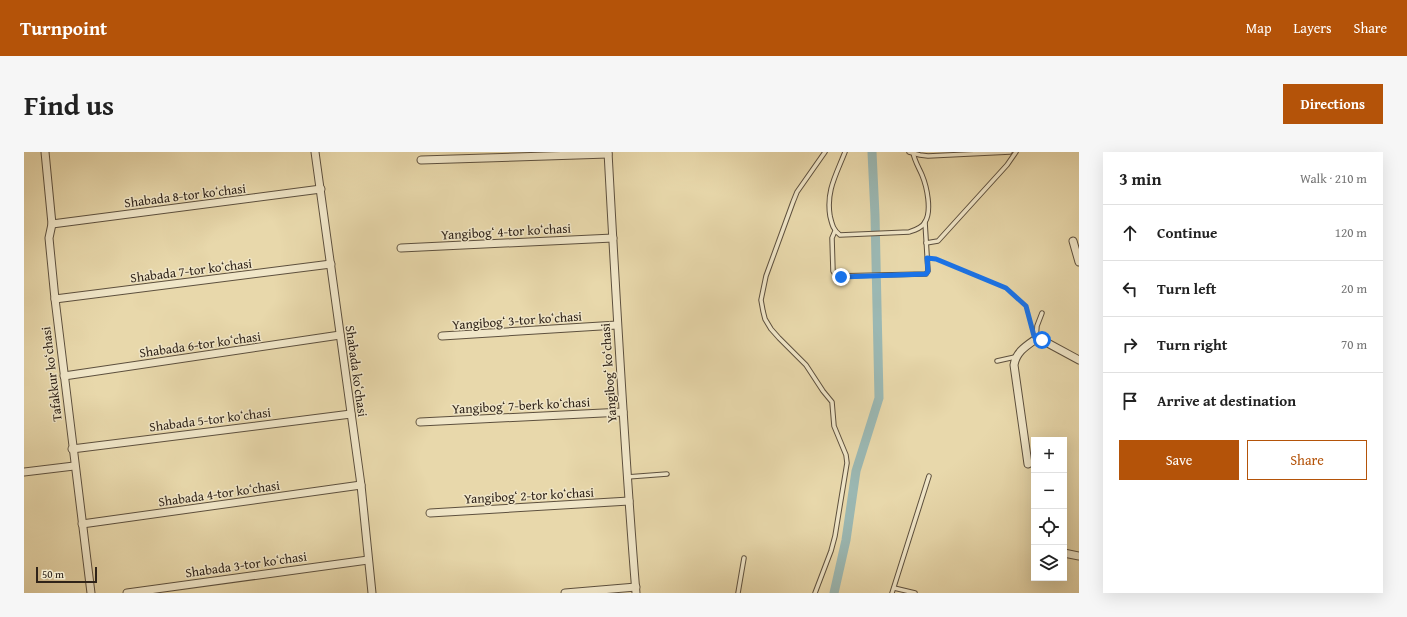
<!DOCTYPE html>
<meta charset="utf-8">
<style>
:root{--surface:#fff;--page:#f6f6f6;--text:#222;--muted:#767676;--line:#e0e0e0;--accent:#b45309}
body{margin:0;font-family:"Gentium Book Plus",serif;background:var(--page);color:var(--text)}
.controls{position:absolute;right:12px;bottom:12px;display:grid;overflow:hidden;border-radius:0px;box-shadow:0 4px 16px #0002}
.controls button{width:36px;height:36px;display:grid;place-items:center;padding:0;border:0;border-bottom:1px solid var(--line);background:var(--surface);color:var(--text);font:20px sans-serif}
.scale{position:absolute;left:12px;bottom:10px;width:61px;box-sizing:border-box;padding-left:4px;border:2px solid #2f2319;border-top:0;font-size:11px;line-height:14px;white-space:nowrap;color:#2f2319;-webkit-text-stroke:3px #f0e6c8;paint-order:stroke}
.stop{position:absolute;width:12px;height:12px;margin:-9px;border:3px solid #1a73e8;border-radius:50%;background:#fff}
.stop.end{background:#1a73e8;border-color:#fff;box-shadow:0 1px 4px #0008}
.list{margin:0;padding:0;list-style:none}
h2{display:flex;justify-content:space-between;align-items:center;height:52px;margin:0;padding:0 16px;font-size:17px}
h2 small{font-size:13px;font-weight:400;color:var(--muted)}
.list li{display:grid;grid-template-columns:26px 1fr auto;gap:12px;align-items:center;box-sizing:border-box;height:56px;padding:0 16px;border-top:1px solid var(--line)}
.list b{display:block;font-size:15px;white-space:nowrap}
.list em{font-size:13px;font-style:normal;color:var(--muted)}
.actions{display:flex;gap:8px;padding:12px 16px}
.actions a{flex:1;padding:9px 0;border:1px solid var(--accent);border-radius:0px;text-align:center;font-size:14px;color:var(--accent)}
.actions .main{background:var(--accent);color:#fff}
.icon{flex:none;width:22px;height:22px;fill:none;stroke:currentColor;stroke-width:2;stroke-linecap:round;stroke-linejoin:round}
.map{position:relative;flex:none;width:1055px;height:441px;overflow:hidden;border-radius:0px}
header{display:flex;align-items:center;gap:24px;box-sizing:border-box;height:56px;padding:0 20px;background:var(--accent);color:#fff}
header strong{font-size:19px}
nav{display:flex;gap:22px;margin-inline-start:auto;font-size:14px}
.intro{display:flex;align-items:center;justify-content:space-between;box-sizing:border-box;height:96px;padding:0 24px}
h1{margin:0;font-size:28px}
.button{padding:10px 18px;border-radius:0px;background:var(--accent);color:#fff;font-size:14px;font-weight:700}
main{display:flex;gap:24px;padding:0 24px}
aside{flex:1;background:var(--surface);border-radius:0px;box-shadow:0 4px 16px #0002}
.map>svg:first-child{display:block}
</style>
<header>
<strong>Turnpoint</strong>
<nav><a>Map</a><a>Layers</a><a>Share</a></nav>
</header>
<div class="intro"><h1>Find us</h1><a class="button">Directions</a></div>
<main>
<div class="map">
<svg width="1055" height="441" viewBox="0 0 1055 441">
<rect width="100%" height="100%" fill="#e8d8ab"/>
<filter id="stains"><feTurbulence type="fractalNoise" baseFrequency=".005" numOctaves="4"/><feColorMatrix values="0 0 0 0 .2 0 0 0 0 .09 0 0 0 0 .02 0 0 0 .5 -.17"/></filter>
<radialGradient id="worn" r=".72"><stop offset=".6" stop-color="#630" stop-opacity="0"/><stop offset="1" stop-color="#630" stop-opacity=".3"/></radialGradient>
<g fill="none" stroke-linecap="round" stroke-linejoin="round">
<path stroke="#9bb8b3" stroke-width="9" d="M 810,441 L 822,388 L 832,319 L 855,246 L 851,63 L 848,0"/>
<g stroke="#5d503e" stroke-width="5.5">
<g id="service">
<path d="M 821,0 C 812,23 802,39 806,64 C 808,72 809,78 816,83 L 885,80 C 891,78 898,76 901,70 C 908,59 903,35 898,23 C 895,16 890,8 889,0"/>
<path d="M 885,0 L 896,3 L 904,4 L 986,0"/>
<path d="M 811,79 L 808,86 L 809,119 L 812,124 L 902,122 L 904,119 L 901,70"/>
<path d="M 902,91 L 914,89 L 983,13 L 992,0"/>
<path d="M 1012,187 L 1013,174 L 1018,161"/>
<path d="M 973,209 L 991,205"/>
<path d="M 603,325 L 643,322"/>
<path d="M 870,436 L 891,441"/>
<path d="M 714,441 L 720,406"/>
<path d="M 791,441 L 807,399 L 811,384 L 823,311 L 822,303 L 810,274 L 808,250 L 799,239 L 782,213 L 755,186 L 747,177 L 741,167 L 739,159 L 737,148 L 742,124 L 769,50 L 773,40 L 801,0"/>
<path d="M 868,441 L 905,324"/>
</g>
</g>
<g stroke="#5d503e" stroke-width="9">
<g id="minor">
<path d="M 21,0 L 28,72 L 25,86 L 31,147 L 67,441"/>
<path d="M 291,0 L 337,333 L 348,441"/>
<path d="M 584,0 C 592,147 600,294 612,441"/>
<path d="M 397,8 L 584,2"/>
<path d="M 28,72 L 297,37"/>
<path d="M 1049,89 L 1055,110"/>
<path d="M 377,96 L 589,86"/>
<path d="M 31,147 L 307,112"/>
<path d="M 418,184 L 593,173"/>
<path d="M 40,224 L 316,183"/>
<path d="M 396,270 L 599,260"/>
<path d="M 48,297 L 327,262"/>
<path d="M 1004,312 L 990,213 C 992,200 1002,194 1012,187 L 1018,188 L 1055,208"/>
<path d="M 0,320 L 50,314"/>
<path d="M 406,361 L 605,349"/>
<path d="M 58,372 L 337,333"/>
<path d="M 1040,401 L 1055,404"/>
<path d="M 103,441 L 344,408"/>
<path d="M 541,441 L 612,435"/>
</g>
</g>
<path stroke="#2f2319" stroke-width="1.5" stroke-dasharray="3 2" stroke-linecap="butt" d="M 910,107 L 921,110 L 982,136 L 1002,154 L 1007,175"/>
<use href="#service" stroke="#f0e6c8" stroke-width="3.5"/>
<use href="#minor" stroke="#f0e6c8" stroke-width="7"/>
</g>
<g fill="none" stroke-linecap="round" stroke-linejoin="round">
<path stroke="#1a73e8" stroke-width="5" d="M 817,125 L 902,122 L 904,119 L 903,106 L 912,107 L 982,136 L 1002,154 L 1010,184 L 1012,187 L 1018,188"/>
</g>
<g text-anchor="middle" stroke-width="3" stroke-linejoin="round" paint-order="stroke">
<g font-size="13" fill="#2f2319" stroke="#f0e6c8">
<text transform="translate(161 43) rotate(-7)" y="5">Shabada 8-tor koʻchasi</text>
<text transform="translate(482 79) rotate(-3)" y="5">Yangibogʻ 4-tor koʻchasi</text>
<text transform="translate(167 118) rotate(-7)" y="5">Shabada 7-tor koʻchasi</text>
<text transform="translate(493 168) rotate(-4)" y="5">Yangibogʻ 3-tor koʻchasi</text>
<text transform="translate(176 192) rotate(-8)" y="5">Shabada 6-tor koʻchasi</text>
<text transform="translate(333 219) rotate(82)" y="5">Shabada koʻchasi</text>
<text transform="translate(584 221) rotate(-94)" y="5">Yangibogʻ koʻchasi</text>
<text transform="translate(27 222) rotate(-97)" y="5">Tafakkur koʻchasi</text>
<text transform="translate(497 253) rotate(-3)" y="5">Yangibogʻ 7-berk koʻchasi</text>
<text transform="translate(186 267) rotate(-7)" y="5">Shabada 5-tor koʻchasi</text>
<text transform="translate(195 341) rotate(-8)" y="5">Shabada 4-tor koʻchasi</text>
<text transform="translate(505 343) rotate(-3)" y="5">Yangibogʻ 2-tor koʻchasi</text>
<text transform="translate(222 412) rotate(-8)" y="5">Shabada 3-tor koʻchasi</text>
</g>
</g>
<rect width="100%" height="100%" filter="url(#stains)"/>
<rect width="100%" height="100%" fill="url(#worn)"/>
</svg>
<div class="controls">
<button>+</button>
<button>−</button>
<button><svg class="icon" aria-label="locate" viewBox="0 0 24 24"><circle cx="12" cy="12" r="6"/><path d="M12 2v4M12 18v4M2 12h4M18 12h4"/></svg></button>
<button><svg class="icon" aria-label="layers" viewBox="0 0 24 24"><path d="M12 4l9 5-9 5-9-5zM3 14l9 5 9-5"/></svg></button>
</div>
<div class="scale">50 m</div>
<div class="stop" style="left:1018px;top:188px"></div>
<div class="stop end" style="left:817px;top:125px"></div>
</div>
<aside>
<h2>3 min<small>Walk · 210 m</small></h2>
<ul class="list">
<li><svg class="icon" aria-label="ahead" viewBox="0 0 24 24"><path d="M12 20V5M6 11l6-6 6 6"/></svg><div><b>Continue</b></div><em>120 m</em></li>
<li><svg class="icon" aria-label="left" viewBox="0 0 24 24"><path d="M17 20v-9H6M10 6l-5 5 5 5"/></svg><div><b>Turn left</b></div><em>20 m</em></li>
<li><svg class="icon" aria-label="right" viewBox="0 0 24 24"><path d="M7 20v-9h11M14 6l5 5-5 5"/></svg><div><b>Turn right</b></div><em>70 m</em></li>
<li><svg class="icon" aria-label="arrive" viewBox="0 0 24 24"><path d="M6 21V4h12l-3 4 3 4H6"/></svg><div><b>Arrive at destination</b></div></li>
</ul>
<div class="actions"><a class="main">Save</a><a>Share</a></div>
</aside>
</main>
